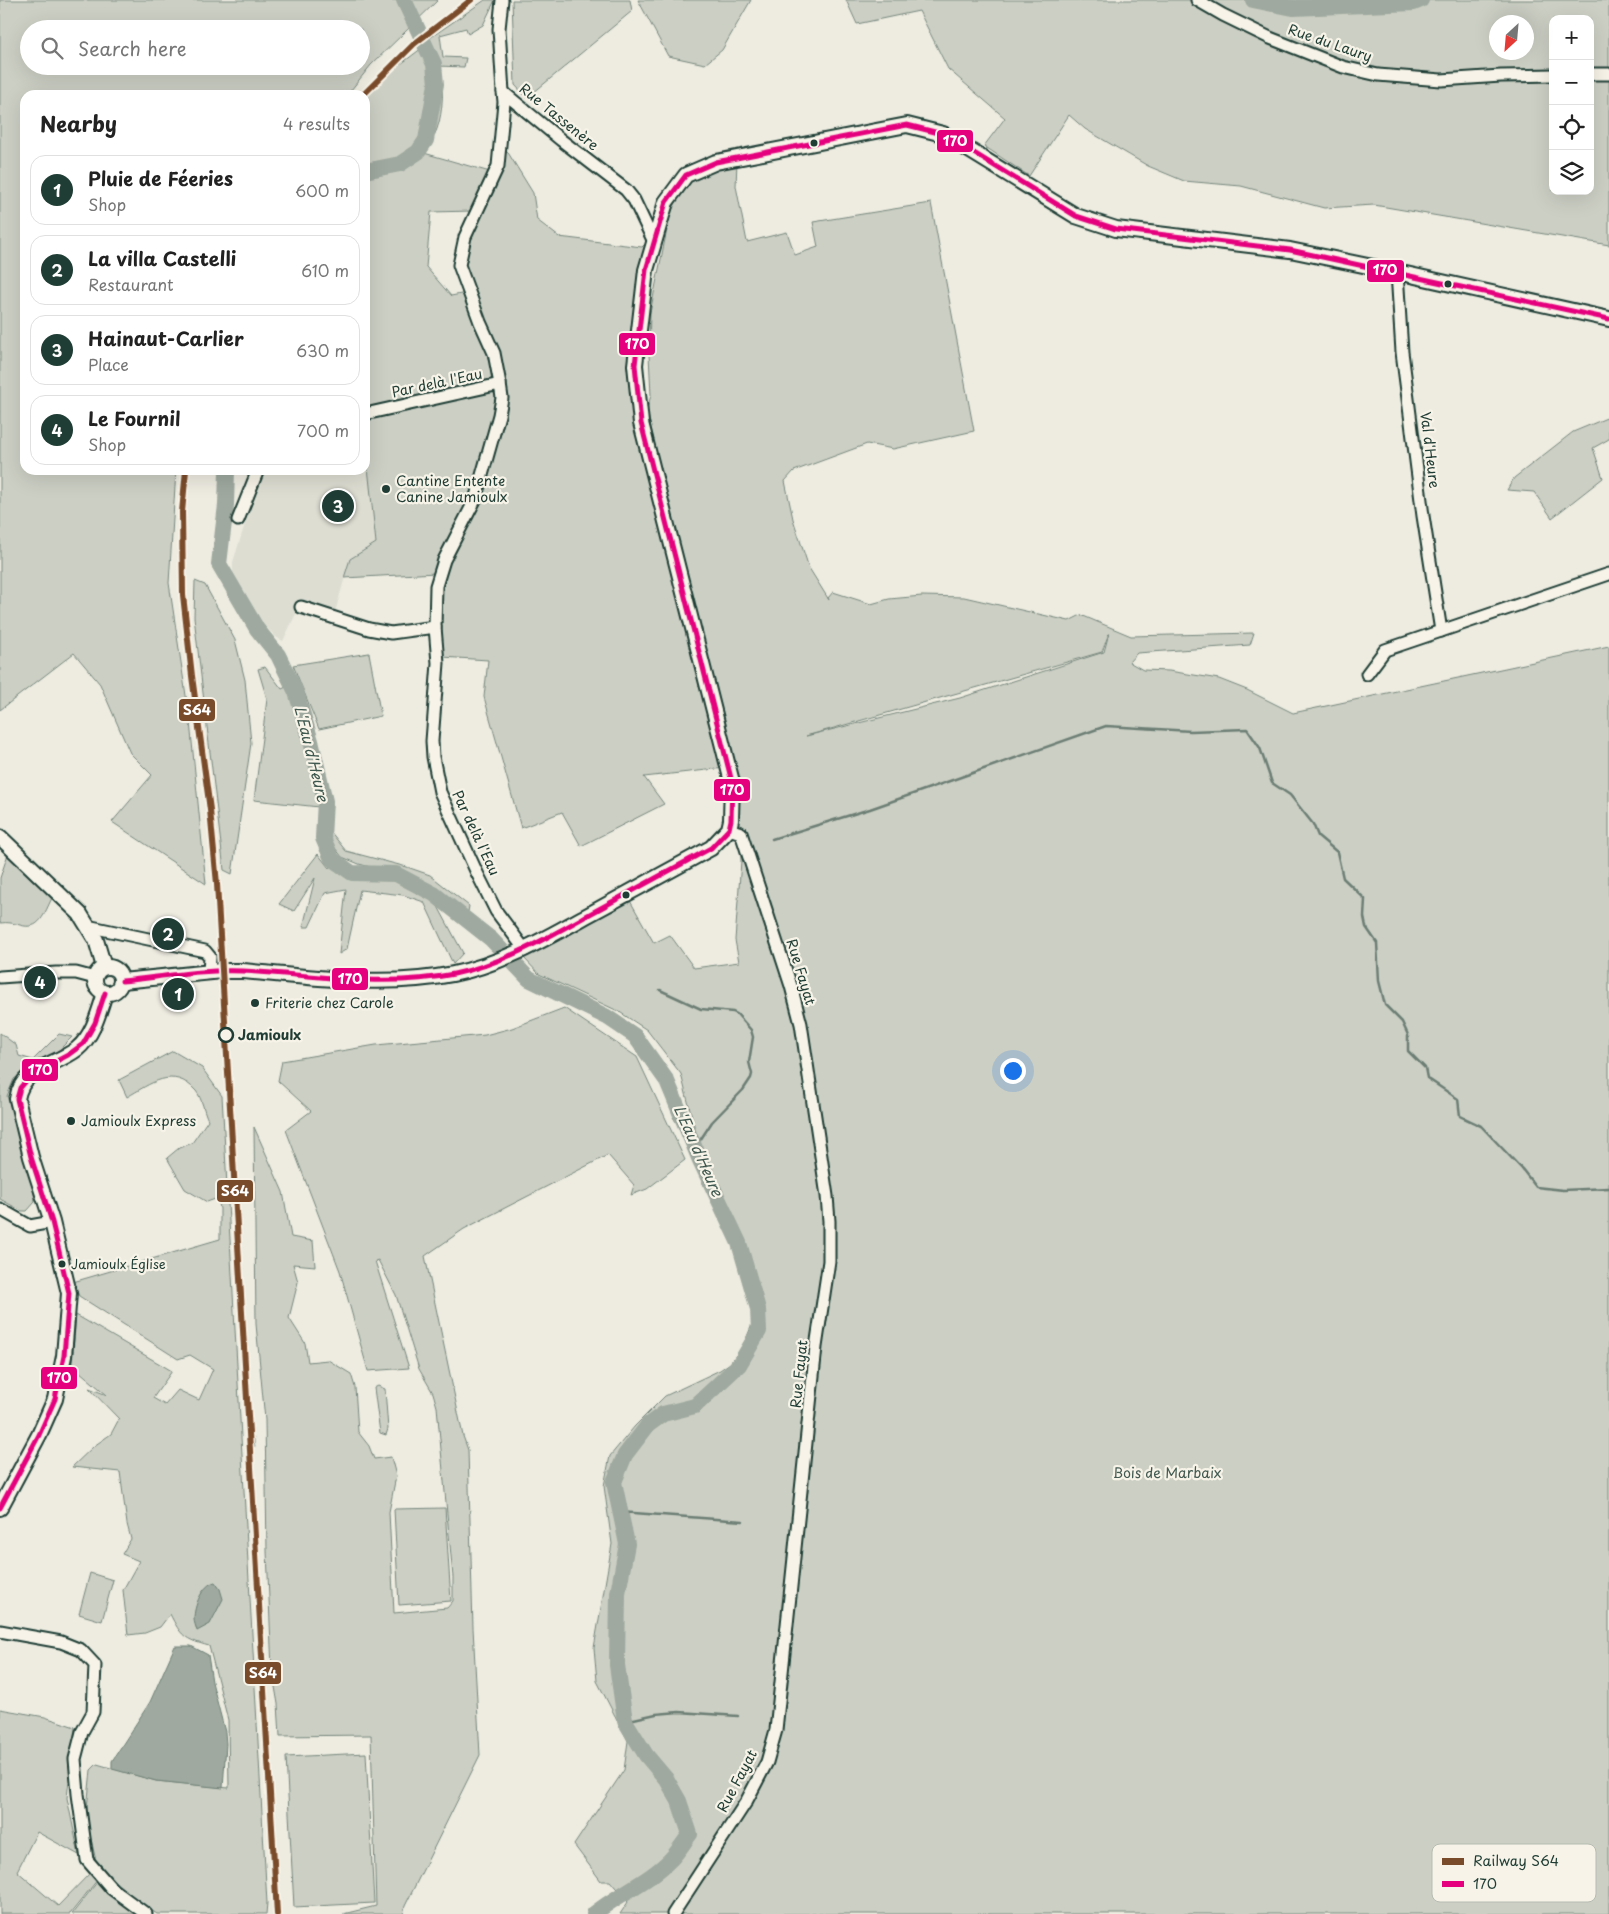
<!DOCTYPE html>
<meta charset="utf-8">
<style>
:root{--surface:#fff;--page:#f6f6f6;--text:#222;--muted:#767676;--line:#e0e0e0;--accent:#1f3d34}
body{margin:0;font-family:"Playpen Sans",sans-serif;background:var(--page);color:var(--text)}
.controls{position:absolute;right:15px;top:15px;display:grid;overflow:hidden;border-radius:10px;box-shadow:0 5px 20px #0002}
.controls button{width:45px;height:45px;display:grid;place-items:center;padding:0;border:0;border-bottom:1px solid var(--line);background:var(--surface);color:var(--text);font:25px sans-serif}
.compass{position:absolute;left:1489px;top:15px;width:45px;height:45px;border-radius:50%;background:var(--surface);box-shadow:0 5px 20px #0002;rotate:206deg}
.you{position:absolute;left:1012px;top:1070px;width:18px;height:18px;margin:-12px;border:4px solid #fff;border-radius:50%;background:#1a73e8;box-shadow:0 0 0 8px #1a73e833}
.badge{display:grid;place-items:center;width:32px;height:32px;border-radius:50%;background:var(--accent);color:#fff;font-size:16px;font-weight:700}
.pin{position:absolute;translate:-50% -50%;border:2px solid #fff;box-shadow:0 1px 5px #0006}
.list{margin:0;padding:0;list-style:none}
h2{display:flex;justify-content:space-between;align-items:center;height:65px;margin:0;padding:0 20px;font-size:21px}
h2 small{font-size:16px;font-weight:400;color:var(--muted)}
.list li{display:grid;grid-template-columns:32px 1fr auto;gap:15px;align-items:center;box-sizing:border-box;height:70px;margin:0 10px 10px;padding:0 10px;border:1px solid var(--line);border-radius:15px}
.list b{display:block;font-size:19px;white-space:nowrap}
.list p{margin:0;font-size:16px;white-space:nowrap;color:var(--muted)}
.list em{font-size:16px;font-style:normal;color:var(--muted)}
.icon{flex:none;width:28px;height:28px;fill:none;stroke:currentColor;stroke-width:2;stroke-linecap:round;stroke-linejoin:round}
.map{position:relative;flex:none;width:1609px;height:1914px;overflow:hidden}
.search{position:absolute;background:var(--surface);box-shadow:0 5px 20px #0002;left:20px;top:20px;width:350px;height:55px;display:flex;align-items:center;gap:12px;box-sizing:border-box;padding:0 18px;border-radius:28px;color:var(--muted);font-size:19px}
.panel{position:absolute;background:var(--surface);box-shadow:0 5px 20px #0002;left:20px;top:90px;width:350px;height:385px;border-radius:15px}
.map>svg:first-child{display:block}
</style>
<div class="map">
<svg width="1609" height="1914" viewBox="0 0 1609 1914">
<rect width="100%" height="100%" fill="#eeece1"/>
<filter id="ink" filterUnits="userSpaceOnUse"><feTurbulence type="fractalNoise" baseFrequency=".02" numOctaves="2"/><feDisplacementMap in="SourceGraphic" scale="10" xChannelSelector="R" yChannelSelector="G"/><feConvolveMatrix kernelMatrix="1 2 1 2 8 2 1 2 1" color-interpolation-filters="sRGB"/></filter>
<g filter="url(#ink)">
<path fill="#ddddd2" d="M 366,435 L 376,544 L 350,559 L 335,612 L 301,603 L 283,641 L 276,637 L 257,618 L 240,594 L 233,578 L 233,562 L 245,524 L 266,470 L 365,470 Z"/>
<g fill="#cccfc4" stroke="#76867c" fill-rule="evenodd">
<path d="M 0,0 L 438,0 L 371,65 L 347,95 L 25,95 L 25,470 L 176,470 L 169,583 L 190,722 L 206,884 L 112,822 L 152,775 L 130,753 L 100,684 L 74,653 L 0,710 ZM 29,29 L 361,29 L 361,66 L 29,66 Z"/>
<path d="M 485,0 L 495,0 L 483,25 L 468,34 L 466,28 L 440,35 L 443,57 L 466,58 L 464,67 L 438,66 C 445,81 443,113 437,129 C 434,137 429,145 424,153 L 490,172 L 473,211 L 431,212 L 426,267 L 451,296 L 466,293 L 488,348 L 495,375 L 492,379 L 365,409 L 365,99 L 393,70 L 422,48 L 430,38 Z"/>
<path d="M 512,0 L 630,0 L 632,11 L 527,98 L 515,85 Z"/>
<path d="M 638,0 L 751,0 L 722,50 L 705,64 L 668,56 Z"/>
<path d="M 846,0 L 1609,0 L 1609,245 L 1374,205 L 1324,208 L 1241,186 L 1184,181 L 1148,166 L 1085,129 L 1069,115 L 1029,176 L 984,146 L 1005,118 L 948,69 L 919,11 L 857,24 ZM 1553,19 L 1590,19 L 1590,191 L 1553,191 ZM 1496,22 L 1526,22 L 1526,52 L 1496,52 Z"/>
<path d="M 507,151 L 533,193 L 537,220 L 559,237 L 642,247 L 647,242 L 634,393 L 641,453 L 671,516 L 647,410 L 651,395 L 649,355 L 650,313 L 670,215 L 682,190 L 699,174 L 737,162 L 736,186 L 747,242 L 787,232 L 795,255 L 818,247 L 813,222 L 931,203 L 974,431 L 893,449 L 867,444 L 794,471 L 785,481 L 793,519 L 809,568 L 829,600 L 828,598 L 833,592 L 871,604 L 889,599 L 922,596 L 964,597 L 1069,621 L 1081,615 L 1131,636 L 1254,633 L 1250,645 L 1137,653 L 1129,662 L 1143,670 L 1169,671 L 1219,679 L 1247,690 L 1293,713 L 1609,646 L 1609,1914 L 620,1914 L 628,1902 L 610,1881 L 601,1881 L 574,1845 L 624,1770 L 628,1741 L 597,1681 L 594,1648 L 612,1544 L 604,1486 L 610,1456 L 635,1426 L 665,1396 L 720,1370 L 730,1363 L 743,1346 L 751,1327 L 759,1287 L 732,1213 L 673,1117 L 695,1129 L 681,1074 L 647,1030 L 618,1011 L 539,974 L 523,957 L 629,899 L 654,943 L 670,935 L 694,968 L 739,962 L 735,940 L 741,861 L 734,760 L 709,679 L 725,768 L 644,777 L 664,804 L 581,846 L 562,812 L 521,828 L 484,697 L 488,660 L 442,657 L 437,588 L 476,504 L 505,394 L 464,265 L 468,240 ZM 1109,633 L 1104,652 L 960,698 L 806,736 L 1102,652 Z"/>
<path d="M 495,390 L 497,406 L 474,493 L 436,573 L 344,578 L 350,559 L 376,543 L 365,439 L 365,416 Z"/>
<path d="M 1609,417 L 1609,439 L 1593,448 L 1603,478 L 1552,518 L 1534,492 L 1507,490 L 1514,478 L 1573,432 Z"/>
<path d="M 195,581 L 205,585 L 235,640 L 245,680 L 251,743 L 232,874 L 224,870 L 194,617 Z"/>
<path d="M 369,653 L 381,716 L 319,729 L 293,665 Z"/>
<path d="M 265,667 L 282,689 L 288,686 L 314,769 L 319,807 L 254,800 L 267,699 L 258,669 Z"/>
<path d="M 330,831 L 346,851 L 407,867 L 430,875 L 469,906 L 468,912 L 421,880 L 359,864 L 342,857 L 325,835 Z"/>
<path d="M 8,854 L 52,898 C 44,914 40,931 20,925 C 12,923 8,922 0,923 L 0,878 Z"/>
<path d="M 318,854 L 329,868 L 334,857 L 368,875 L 397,879 L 433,897 L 463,953 L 453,964 L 424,902 L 403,895 L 360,890 L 347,949 L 339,954 L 346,889 L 325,893 L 309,927 L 303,927 L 315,878 L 294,911 L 279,904 Z"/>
<path d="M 564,1008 L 637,1057 L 685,1160 L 647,1189 L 631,1195 L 634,1185 L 608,1155 L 464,1229 L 425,1256 L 463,1436 L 468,1450 L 473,1628 L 480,1755 L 405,1906 L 403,1914 L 343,1914 L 376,1906 L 371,1735 L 280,1736 L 278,1704 L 272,1670 L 267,1551 L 265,1420 L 256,1324 L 254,1127 L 283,1192 L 291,1237 L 313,1241 L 315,1266 L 293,1264 L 298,1282 L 289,1318 L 305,1343 L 308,1362 L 328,1360 L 351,1374 L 355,1387 L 358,1432 L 369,1446 L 374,1459 L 391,1457 L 396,1476 L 389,1512 L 394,1613 L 447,1608 L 453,1601 L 453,1577 L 437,1407 L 433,1393 L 419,1369 L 396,1295 L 378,1260 L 375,1261 L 409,1368 L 368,1371 L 340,1271 L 286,1130 L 311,1111 L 278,1081 L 282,1061 L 376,1045 L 485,1035 L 512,1028 Z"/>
<path d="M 0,1033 L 16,1045 L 19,1056 L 33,1060 L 59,1034 L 72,1037 L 59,1050 L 14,1079 L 7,1096 C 17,1130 32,1165 35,1202 L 27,1211 L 22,1211 L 0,1199 Z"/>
<path d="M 173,1051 L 202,1068 L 222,1096 L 267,1903 L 266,1914 L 157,1914 L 136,1900 L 97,1865 L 86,1818 L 91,1770 L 97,1764 L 156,1781 L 229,1788 L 228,1720 L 209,1646 C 184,1639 181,1636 170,1614 L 160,1627 L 145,1633 L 128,1635 L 123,1590 L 139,1561 L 122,1554 L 131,1539 L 127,1524 L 120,1472 L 72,1467 L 94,1446 L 111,1434 L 119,1419 L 89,1388 L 107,1395 L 72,1365 L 76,1315 L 172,1371 L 153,1398 L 165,1405 L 178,1390 L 199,1400 L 213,1369 L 190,1355 L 178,1359 L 79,1296 L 73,1282 L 220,1239 L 220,1209 L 218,1198 L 207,1202 L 185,1189 L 167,1158 L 179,1148 L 192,1143 L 208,1120 C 204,1112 202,1098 196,1091 C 173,1065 150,1084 127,1097 L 119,1080 Z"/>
<path d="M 378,1386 L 385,1389 L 388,1429 L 386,1435 L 380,1433 L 374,1388 Z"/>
<path d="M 445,1508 L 451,1601 L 399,1605 L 394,1509 Z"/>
<path d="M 90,1573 L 113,1580 L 102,1621 L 79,1614 Z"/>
<path d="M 0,1709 L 45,1717 L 75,1727 L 67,1798 L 79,1855 L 37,1832 L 17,1871 L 58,1906 L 92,1871 L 98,1879 L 70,1914 L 0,1914 Z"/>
<path d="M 366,1753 L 374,1903 L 294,1907 L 286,1757 Z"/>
<path d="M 98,1881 L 143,1914 L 72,1914 Z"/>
</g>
<g fill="#9fa99f" stroke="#6c7e74">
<path d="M 215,1582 L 220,1589 L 223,1599 L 210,1624 L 197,1631 C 196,1627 194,1622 194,1619 C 194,1606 202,1585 215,1582 Z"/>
<path d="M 175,1646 L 191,1646 L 208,1655 L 212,1682 L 225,1732 L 226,1744 L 223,1788 L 156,1781 L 112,1769 L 112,1761 L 150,1702 Z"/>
</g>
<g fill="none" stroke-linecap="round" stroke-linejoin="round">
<g stroke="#6c7e74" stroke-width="2.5">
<path d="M 772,839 L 870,809 L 1106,726 L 1191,731 L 1247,729 L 1260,748 L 1272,783 L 1290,795 L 1313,824 L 1318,836 L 1337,852 L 1343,878 L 1365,899 L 1364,917 L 1366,927 L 1377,943 L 1379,981 L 1385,1005 L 1402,1022 L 1408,1035 L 1408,1051 L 1425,1068 L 1427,1078 L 1458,1099 L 1460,1116 L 1481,1126 L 1522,1169 L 1536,1187 L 1563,1190 L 1609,1188"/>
<path d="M 660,990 L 701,1009 L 733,1012 L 737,1014 L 751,1030 L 753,1037 L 749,1062 L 752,1074 L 751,1078 L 743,1090 L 712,1122 L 695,1148"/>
<path d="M 620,1512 L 743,1521"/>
<path d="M 625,1721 L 656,1714 L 679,1712 L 738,1716"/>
</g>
<g stroke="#9fa99f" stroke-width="16">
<path d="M 1253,0 L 1293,8 L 1414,3 L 1421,0"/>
<path d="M 365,171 L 400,164 L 418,152 L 426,140 L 436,84 L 434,64 L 404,0"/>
<path d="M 227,470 L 226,505 L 219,564 L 257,629 L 278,655 L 296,692 L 311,741 L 325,801 L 323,838 L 332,859 L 352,873 L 396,874 L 434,894 L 491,939 L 529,979 L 607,1017 L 635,1036 L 667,1081 L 699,1158 L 739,1243 L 758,1309 L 759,1331 L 739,1365 L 695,1406 L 663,1414 L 648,1425 L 625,1455 L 614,1482 L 627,1544 L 618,1593 L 617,1665 L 625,1721 L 646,1755 L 667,1780 L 679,1801 L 690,1834 C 684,1842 678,1852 671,1859 C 649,1882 618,1894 594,1914"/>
</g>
<g stroke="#1f3d34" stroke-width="15">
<g id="minor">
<path d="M 502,0 L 499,29 L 503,92"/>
<path d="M 1197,0 L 1223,15 L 1270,38 L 1343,67 L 1378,75 L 1441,80 L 1501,76 L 1553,75"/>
<path d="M 1590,74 L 1609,74"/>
<path d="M 1397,272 L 1402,352 L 1423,516 L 1441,631"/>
<path d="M 500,384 L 494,353 L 480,322 L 459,265 L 465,237 L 498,166 L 504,102 L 503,92 L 561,140 L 626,190 L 634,200 L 654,242"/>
<path d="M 365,414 L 500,384 L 502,398 L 499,415 L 475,500 L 444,560 L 436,586 L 435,627"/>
<path d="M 238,520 L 258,470"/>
<path d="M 301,607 L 369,629 L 391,633 L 435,627 L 438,663 L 432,741 L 433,757 L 440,792 L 477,873 L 496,911 L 525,950"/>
<path d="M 1367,674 L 1385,650 L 1609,574"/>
<path d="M 87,926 L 205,951 L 210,957 L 209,972"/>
<path d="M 0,977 L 56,973 L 76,973 L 95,978"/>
<path d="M 0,1209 L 30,1226 L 52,1222"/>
<path d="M 0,1631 L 61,1642 L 81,1650 L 95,1665 L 93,1712 L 82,1732 L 75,1759 L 78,1794 L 87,1860 L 112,1889 L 146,1914"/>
<path d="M 673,1914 L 746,1802 L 767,1762 L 776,1730 L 816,1347 L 829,1261 L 829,1221 L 827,1196 L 801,1024 L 791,986 L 741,833 L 729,829"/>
</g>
</g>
<g stroke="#1f3d34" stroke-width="18">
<g id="tertiary">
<path d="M 0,837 L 80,914 L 96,940 L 104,967"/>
<circle cx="108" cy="980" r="13"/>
<path d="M 122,981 L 222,971 L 242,971 C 311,977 384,988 453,974 C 502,964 545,939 588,915 C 629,893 670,870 711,848 L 729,829 L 731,820 L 732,782 L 641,423 L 635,365 L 646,270 L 666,202 L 686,175 L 716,162 L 907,125 L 943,134 L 1076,216 L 1116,229 L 1290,250 L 1397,272 L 1609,319"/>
<path d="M 0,1508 L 39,1435 L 55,1399 L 64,1356 L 69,1293 L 52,1222 L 31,1157 L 17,1099 C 22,1067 55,1066 77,1049 C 93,1036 99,1012 105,993"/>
</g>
</g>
<use href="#minor" stroke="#f7f3e8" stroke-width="11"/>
<use href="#tertiary" stroke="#f7f3e8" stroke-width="14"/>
<path stroke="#1f3d34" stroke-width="2.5" d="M 246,1382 L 254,1446"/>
<g stroke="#f7f3e8" stroke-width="9">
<g id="bus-1">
<path d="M 122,981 C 161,977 203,969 243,971 C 313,975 383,988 454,974 C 502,964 545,939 588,915 C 629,893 670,870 711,848 L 729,829 L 731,820 L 732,782 L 641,423 L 635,365 L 646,270 L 666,202 L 686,175 L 716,162 L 907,125 L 943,134 L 1076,216 L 1116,229 L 1290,250 L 1609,319"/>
<path d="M 0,1508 L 39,1435 L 55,1399 L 64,1356 L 69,1293 L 52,1222 L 31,1157 L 17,1099 L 20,1088 L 32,1074 L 68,1055 L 83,1044 L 95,1023 L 105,993"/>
</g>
</g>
<use href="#bus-1" stroke="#e5007d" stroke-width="5"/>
<g stroke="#f7f3e8" stroke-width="10">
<g id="rail-1">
<path d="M 363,95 L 414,44 L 471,0"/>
<path d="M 186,470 L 182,512 L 183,595 L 192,676 L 210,810 L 217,884 L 277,1914"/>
</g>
</g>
<use href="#rail-1" stroke="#7a4b2a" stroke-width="6"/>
</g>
</g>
<g fill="#1f3d34" stroke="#f7f3e8" stroke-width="2">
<circle cx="814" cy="143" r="4.5"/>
<circle cx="1448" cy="284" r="4.5"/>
<circle cx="386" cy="489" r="5"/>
<circle cx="626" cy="895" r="4.5"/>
<circle cx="255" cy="1003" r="5"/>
<circle cx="71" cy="1121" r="5"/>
<circle cx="62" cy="1264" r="4.5"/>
</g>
<circle fill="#f7f3e8" stroke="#1f3d34" stroke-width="2.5" cx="226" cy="1035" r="7"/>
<g text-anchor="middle" stroke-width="4.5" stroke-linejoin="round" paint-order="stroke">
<g font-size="13" fill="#1f3d34" stroke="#f7f3e8" text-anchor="start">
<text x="71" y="1269">Jamioulx Église</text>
</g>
<g font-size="14" fill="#1f3d34" stroke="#f7f3e8">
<text transform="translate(1330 43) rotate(19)" y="5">Rue du Laury</text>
<text transform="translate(559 117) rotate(39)" y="5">Rue Tassenère</text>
<text transform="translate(437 383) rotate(-12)" y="5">Par delà l'Eau</text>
<text transform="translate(1430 450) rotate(83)" y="5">Val d'Heure</text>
<text transform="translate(476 833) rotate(65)" y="5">Par delà l'Eau</text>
<text transform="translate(801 972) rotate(73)" y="5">Rue Fayat</text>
<text transform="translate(799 1374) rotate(-84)" y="5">Rue Fayat</text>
<text transform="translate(737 1781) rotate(-62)" y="5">Rue Fayat</text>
</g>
<g font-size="14" fill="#1f3d34" stroke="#f7f3e8" text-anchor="start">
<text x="396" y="486">Cantine Entente<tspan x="396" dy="16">Canine Jamioulx</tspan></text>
<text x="265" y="1008">Friterie chez Carole</text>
<text x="81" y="1126">Jamioulx Express</text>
</g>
<g font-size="14" font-weight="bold" fill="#1f3d34" stroke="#f7f3e8" text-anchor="start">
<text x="238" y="1040">Jamioulx</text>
</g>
<g font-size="14" fill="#425a51" stroke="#f7f3e8">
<text x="1167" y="1478">Bois de Marbaix</text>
</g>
<g font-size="15" font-style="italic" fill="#3f584f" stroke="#f7f3e8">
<text transform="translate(311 754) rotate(76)" y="5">L'Eau d'Heure</text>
<text transform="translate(698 1151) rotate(66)" y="5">L'Eau d'Heure</text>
</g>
</g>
<rect x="1432" y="1844" width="164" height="58" rx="8" fill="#f7f3e8" stroke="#b6bcb2" stroke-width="1"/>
<rect x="1442" y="1858" width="22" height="7" fill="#7a4b2a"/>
<rect x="1442" y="1881" width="22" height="6" fill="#e5007d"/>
<g font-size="14" fill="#1f3d34">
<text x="1473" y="1866">Railway S64</text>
<text x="1473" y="1889">170</text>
</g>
<g stroke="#f7f3e8" stroke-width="2">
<rect x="936" y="129" width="38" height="24" rx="5" fill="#e5007d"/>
<rect x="1366" y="259" width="39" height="24" rx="5" fill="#e5007d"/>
<rect x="618" y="332" width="38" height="24" rx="5" fill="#e5007d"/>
<rect x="178" y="698" width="38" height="24" rx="5" fill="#7a4b2a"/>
<rect x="713" y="778" width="38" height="24" rx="5" fill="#e5007d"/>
<rect x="331" y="967" width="38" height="24" rx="5" fill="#e5007d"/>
<rect x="21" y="1058" width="38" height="24" rx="5" fill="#e5007d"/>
<rect x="216" y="1179" width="38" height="24" rx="5" fill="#7a4b2a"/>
<rect x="40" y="1366" width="38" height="24" rx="5" fill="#e5007d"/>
<rect x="244" y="1661" width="38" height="24" rx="5" fill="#7a4b2a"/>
</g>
<g font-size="14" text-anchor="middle" font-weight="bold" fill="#fff">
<text x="955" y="146">170</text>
<text x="1385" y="275">170</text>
<text x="637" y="349">170</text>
<text x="197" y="715">S64</text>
<text x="732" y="795">170</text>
<text x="350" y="984">170</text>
<text x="40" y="1075">170</text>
<text x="235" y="1196">S64</text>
<text x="59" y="1383">170</text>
<text x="263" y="1678">S64</text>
</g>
</svg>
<div class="controls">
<button>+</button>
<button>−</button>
<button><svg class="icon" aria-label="locate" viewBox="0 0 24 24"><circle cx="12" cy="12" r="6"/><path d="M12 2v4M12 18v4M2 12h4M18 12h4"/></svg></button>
<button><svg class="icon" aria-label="layers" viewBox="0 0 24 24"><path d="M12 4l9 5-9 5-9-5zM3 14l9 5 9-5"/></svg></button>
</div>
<svg class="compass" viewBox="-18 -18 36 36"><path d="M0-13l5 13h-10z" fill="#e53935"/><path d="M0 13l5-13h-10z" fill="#767676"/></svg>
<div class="you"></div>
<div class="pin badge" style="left:178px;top:994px">1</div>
<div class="pin badge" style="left:168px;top:934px">2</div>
<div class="pin badge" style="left:338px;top:506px">3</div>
<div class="pin badge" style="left:40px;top:982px">4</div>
<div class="search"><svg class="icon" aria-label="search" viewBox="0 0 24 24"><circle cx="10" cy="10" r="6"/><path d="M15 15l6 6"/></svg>Search here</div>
<section class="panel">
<h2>Nearby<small>4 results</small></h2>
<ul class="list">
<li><span class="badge">1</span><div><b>Pluie de Féeries</b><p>Shop</p></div><em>600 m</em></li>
<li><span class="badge">2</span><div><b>La villa Castelli</b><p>Restaurant</p></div><em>610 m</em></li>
<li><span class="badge">3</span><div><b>Hainaut-Carlier</b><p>Place</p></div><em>630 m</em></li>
<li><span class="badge">4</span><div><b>Le Fournil</b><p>Shop</p></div><em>700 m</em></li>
</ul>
</section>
</div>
